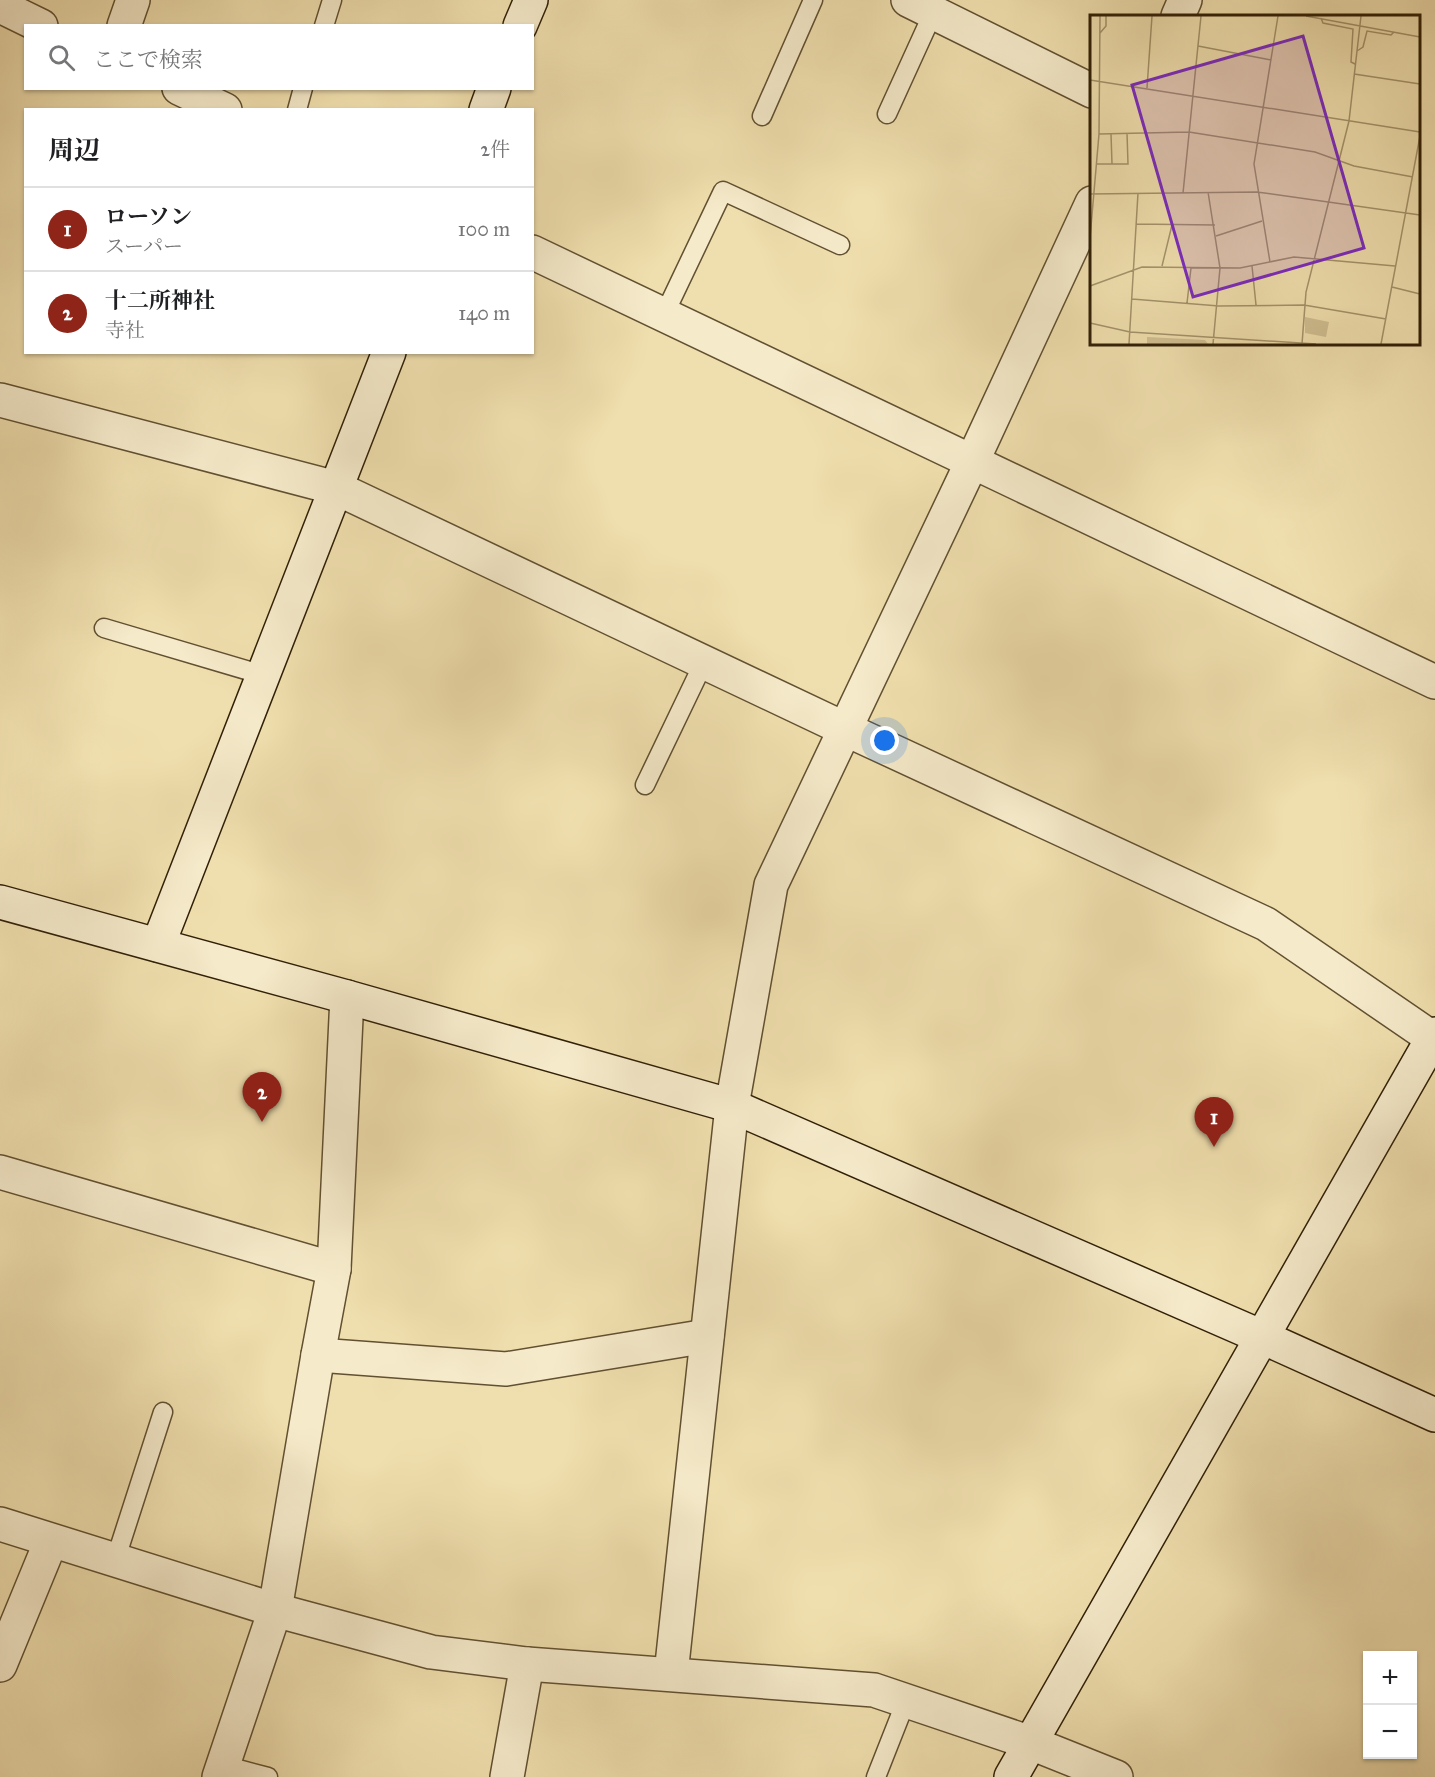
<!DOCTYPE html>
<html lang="ja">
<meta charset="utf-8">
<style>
:root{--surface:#fff;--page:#f6f6f6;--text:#202124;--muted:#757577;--line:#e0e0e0;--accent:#8f2418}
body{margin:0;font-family:"IM FELL Great Primer","Noto Serif JP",serif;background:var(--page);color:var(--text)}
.controls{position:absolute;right:18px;bottom:18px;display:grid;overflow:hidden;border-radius:0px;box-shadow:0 2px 4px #0004}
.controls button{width:54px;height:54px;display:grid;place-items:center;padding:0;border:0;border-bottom:2px solid var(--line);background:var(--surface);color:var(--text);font:30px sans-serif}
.you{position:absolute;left:885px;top:741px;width:21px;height:21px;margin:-15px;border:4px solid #fff;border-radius:50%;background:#1a73e8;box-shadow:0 0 0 9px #1a73e833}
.badge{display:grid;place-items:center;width:39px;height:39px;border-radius:50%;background:var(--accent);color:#fff;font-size:20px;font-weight:700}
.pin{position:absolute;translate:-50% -50px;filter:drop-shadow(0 2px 3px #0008)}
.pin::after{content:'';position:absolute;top:32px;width:21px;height:18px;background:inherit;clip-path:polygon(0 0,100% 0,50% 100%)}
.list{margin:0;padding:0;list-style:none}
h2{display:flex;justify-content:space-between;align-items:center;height:78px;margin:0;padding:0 24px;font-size:26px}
h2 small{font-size:20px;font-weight:400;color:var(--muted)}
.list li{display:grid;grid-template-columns:39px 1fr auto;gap:18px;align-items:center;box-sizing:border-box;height:84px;padding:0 24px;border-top:2px solid var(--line)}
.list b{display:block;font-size:22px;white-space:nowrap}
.list p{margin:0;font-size:20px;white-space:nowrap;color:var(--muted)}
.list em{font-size:20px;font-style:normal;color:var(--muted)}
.icon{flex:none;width:33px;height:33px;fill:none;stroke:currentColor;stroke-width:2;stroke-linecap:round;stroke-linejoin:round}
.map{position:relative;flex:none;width:1435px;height:1777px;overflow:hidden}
.search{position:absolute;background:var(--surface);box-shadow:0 2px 4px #0004;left:24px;top:24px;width:510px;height:66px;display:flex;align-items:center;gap:15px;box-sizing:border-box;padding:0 21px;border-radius:0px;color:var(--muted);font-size:22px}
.panel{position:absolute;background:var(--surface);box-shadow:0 2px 4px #0004;left:24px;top:108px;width:510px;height:246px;border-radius:0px}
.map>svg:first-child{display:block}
</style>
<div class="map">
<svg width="1435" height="1777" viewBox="0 0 1435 1777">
<rect width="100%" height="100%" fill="#f0dfae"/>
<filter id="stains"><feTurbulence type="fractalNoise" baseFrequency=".00333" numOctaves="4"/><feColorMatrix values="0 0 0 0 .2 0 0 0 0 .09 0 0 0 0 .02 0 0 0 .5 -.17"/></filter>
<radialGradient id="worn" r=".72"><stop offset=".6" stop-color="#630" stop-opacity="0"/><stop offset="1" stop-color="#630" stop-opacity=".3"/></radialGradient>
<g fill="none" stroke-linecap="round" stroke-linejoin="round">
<g stroke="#615031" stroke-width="21">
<g id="lane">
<path d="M 324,26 L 332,0"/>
<path d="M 297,110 L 303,88"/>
<path d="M 887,114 L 933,13"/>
<path d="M 762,116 L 813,0"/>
<path d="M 664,315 L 723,191 L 840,245"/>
<path d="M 104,628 L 263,675"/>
<path d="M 645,785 L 704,662"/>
<path d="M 115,1561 L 163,1412"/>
<path d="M 223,1765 L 268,1777"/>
<path d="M 876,1777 L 906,1701"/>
</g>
</g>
<g stroke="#615031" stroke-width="36">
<g id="street">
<path d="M 908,0 L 1092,91"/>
<path d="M 0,6 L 41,26"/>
<path d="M 1178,16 L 1185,0"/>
<path d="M 124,26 L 133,0"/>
<path d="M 179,88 L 225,110"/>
<path d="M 532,252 L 1435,682"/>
<path d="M 0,400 L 336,488 L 845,729 L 1266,924 L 1435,1040"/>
<path d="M 0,1172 L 334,1269"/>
<path d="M 318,1355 L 506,1369 L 707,1336"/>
<path d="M 0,1524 L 275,1610 L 431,1652 L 527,1664 L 874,1690 L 1031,1743 L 1116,1777"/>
<path d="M 0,1665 L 51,1541"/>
<path d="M 671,1674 L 732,1106 L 771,885 L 972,462 L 1092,203"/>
<path d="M 219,1777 L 275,1610 L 318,1355 L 334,1269 L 347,997"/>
<path d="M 507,1777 L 527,1664"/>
</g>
</g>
<g stroke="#312007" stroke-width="36">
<g id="secondary">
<path d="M 520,26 L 531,0"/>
<path d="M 486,110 L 494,88"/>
<path d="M 0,902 L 347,997 L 732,1106 L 1262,1337 L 1435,1415"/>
<path d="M 158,945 L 389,352"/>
<path d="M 1011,1777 L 1435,1034"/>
</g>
</g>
<use href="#lane" stroke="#f5eaca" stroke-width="18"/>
<use href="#street" stroke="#f5eaca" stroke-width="33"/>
<use href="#secondary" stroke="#f5eaca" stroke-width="33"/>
</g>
<g transform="translate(1090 15)">
<rect width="330" height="330" fill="#f0dfae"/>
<path d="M 215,302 L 239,307 L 236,322 L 215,318 ZM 57,322 L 115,325 L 118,329 L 57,329 Z" fill="#d0bf92"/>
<path fill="none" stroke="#a4936b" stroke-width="1.5" d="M 216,1 L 330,22M 231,3 L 233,8 L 263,14 L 261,47 L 265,49M 10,18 L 16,11 L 16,1M 108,31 L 181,45M 267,36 L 273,32 L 277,16 L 301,20 L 304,17M 264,59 L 330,69M 0,65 L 330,117M 57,73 L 62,1M 9,119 L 99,117 L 225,137 L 264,151 L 323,162M 21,119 L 22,149M 7,149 L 38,149 L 37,118M 118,177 L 130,253 L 123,329M 93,178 L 111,1M 0,179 L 167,177 L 330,200M 46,209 L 125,210M 126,221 L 172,206M 0,223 L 9,119 L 10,1M 180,247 L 164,149 L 188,1M 72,251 L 82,210M 162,251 L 166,290M 0,271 L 52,252 L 150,253 L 204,242 L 305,251M 302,272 L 330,279M 42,284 L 129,291 L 214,290 L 296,304M 97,288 L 101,253M 0,308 L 40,317 L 226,329M 39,329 L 48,178M 212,329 L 216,277 L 259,106 L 271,1M 291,329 L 330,121"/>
<path fill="#7b2cbf" fill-opacity="0.15" stroke="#7b2cbf" stroke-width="3" d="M 213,21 L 274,233 L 103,282 L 42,70 Z"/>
<rect width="330" height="330" fill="none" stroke="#312007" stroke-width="3"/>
</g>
<rect width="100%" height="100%" filter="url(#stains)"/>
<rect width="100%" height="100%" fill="url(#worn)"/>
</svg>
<div class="controls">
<button>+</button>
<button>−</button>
</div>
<div class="you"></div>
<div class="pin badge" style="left:1214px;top:1147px">1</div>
<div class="pin badge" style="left:262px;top:1122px">2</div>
<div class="search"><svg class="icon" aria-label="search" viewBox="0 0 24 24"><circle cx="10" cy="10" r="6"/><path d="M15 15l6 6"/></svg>ここで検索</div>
<section class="panel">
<h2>周辺<small>2件</small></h2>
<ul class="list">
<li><span class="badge">1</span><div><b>ローソン</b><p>スーパー</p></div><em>100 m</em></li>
<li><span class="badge">2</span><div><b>十二所神社</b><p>寺社</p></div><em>140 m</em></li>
</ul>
</section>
</div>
